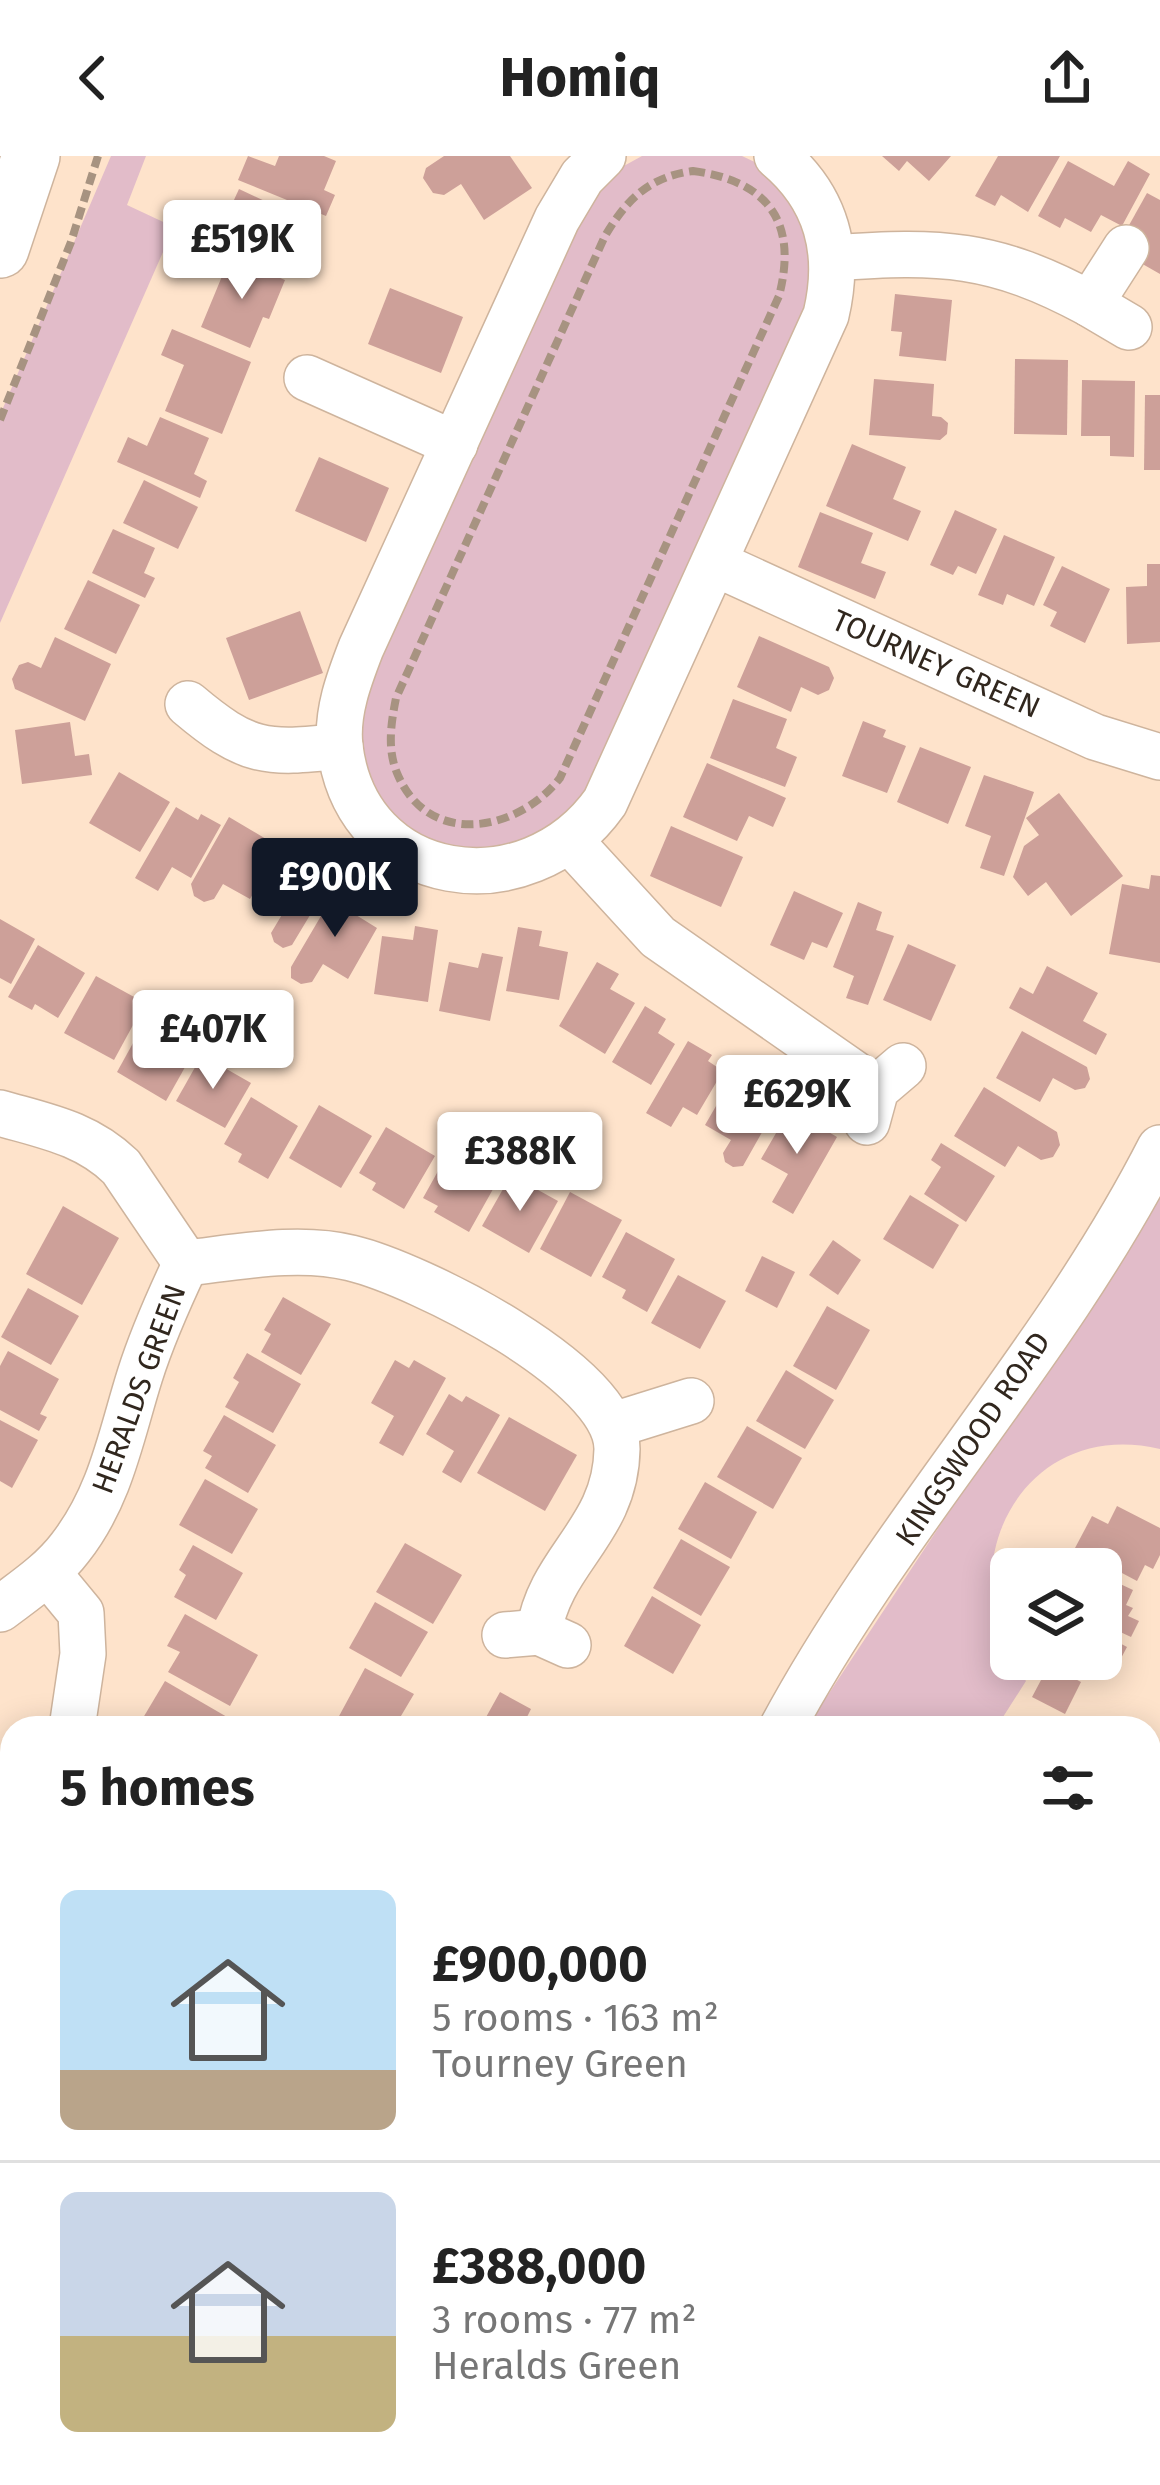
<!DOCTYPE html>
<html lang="en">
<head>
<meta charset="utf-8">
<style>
  body { margin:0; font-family:"Fira Sans",sans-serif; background:#f2f2f2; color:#222; height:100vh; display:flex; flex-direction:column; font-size:45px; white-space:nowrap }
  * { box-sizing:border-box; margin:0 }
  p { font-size:39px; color:#767676 }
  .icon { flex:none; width:66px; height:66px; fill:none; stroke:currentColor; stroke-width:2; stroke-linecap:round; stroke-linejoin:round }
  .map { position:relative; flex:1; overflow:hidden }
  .details { position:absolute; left:0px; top:1560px; width:1161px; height:771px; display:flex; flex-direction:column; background:#fff; border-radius:36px 36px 0 0; box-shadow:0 6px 30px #0003 }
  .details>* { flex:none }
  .fabs { position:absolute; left:990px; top:1392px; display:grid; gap:24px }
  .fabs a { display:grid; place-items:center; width:132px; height:132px; border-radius:18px; background:#fff; box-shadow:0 6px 30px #0003; font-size:60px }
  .price { position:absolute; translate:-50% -102px; padding:0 27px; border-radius:12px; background:#fff; color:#222; font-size:39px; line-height:78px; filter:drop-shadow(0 3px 6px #0008) }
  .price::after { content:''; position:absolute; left:50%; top:72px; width:36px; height:27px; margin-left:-18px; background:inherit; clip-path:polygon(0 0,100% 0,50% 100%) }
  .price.selected { background:#111827; color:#fff }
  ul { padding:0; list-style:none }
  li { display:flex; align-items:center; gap:36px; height:300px; padding:0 60px }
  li+li { border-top:3px solid #e0e0e0 }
  li span { display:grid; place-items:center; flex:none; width:336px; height:240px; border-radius:18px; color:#555 }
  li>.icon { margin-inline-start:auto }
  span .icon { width:144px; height:144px; fill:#fffc; stroke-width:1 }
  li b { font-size:51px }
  h2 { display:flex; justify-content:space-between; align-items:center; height:144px; padding:0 60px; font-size:51px }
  header { display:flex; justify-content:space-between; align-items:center; height:156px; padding:0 60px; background:#fff; font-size:54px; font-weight:700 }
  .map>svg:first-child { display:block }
  .green { fill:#e2bcc9 }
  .building { fill:#cda099 }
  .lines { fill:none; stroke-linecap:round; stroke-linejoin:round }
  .minor-casing { stroke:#ceb49d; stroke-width:48 }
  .major-casing { stroke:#ceb49d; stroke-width:60 }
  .path { stroke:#a79381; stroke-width:8; stroke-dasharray:12 6; stroke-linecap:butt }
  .minor { stroke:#fff; stroke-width:45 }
  .major { stroke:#fff; stroke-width:57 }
  .labels { text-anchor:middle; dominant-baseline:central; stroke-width:10; stroke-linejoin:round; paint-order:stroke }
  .street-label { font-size:30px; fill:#31271e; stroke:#fff }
</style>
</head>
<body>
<header><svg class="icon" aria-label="back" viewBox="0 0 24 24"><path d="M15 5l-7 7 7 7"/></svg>Homiq<svg class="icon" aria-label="share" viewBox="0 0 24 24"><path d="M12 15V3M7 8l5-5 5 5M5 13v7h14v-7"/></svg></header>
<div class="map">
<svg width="1160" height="2329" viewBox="0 0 1160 2329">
  <rect width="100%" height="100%" fill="#fee3cb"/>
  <!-- green -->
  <g class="green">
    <path d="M111 0H146L127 49 174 71 0 467V259Z"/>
    <path d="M642 0H742L761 9 806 63 816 129 601 621 543 684 452 697 388 659 363 612 359 549 578 56 611 17Z"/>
    <path d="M1160 1037V1293C1021 1260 942 1415 1026 1525L996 1572H806Z"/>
  </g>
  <!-- building -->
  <g class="building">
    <path d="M248 0 275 10 279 0H324L336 5 324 34 335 39 326 60 238 24Z"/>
    <path d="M444 0H510L532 32 484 64 461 28 444 39 433 37 423 22 426 12Z"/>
    <path d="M882 0H951L929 25 907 5 899 15Z"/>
    <path d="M998 0H1060L1028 56 1001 39 995 50 975 40Z"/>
    <path d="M1068 5 1114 30 1128 5 1150 18 1122 70 1101 59 1091 76 1065 62 1060 72 1038 60Z"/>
    <path d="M239 33 301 62 279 110 217 81Z"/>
    <path d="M1147 37 1160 44V118L1139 106 1123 80Z"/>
    <path d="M230 101 285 124 269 163 263 161 250 192 201 171Z"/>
    <path d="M390 132 463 161 441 217 368 188Z"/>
    <path d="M895 138 952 144 946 205 899 200 902 176 891 175Z"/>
    <path d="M172 173 251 206 222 278 165 255 184 209 161 199Z"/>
    <path d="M1015 203 1068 204 1067 279 1014 278Z"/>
    <path d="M874 223 934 228 932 260 941 261 948 267 947 278 940 284 869 279Z"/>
    <path d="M1082 224 1135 225 1134 301 1110 300V280H1081Z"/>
    <path d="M1145 239H1160V314H1144Z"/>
    <path d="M160 261 209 282 194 318 207 325 200 342 117 306 128 281 147 290Z"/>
    <path d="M852 288 906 311 893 343 921 355 908 385 826 350Z"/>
    <path d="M319 301 389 332 366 386 295 355Z"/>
    <path d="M144 324 198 351 178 393 123 367Z"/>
    <path d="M955 354 997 373 976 418 958 410 953 419 930 409Z"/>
    <path d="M820 356 873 377 861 407 886 416 875 443 798 411Z"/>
    <path d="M113 373 155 392 144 417 155 422 145 442 92 417Z"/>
    <path d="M1004 379 1055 401 1034 450 1007 438 1003 449 978 439Z"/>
    <path d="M1147 408H1160V486L1127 488 1126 431 1147 430Z"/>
    <path d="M1062 410 1110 433 1085 487 1050 470 1057 456 1043 449Z"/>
    <path d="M88 424 140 449 116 498 64 473Z"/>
    <path d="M300 455 323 517 249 544 226 482Z"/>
    <path d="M759 480 829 511 834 522 829 534 818 539 801 531 791 556 737 531Z"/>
    <path d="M55 481 111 508 85 565 15 533 12 523 19 509 28 506 41 512Z"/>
    <path d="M733 543 787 563 776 592 797 601 785 631 710 602Z"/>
    <path d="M863 565 886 574 883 581 906 590 887 637 842 620Z"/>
    <path d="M70 566 75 600 89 598 92 619 22 628 15 574Z"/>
    <path d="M920 591 971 611 948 668 897 646Z"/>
    <path d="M707 607 786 642 773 671 749 660 737 685 683 661Z"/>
    <path d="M119 616 170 646 140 696 89 667Z"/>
    <path d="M984 619 1034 636 1004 720 980 712 991 680 965 670Z"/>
    <path d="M1059 637 1123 720 1071 760 1046 726 1028 740 1013 721 1024 690 1039 679 1026 662Z"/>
    <path d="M176 651 198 664 201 658 221 669 191 722 172 711 158 735 135 722Z"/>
    <path d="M229 661 266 683 261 691 275 699 250 743 223 728 214 743 204 746 194 740 191 728Z"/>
    <path d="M671 670 743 701 721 751 650 720Z"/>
    <path d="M282 700 309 716 316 703 336 716 292 789 283 792 274 786 271 777 283 757 257 742Z"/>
    <path d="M1151 719 1160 720V807L1109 798 1122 728 1149 733Z"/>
    <path d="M338 731 364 745 356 759 377 772 348 823 323 808 312 826 301 828 291 822V811Z"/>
    <path d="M794 735 843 757 827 792 812 786 804 804 770 789Z"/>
    <path d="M858 746 882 756 876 774 894 780 868 849 846 842 854 820 833 811Z"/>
    <path d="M0 763 35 783 11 828 0 822Z"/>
    <path d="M415 770 438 774 428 846 374 838 382 780 413 784Z"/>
    <path d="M518 771 542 775 539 790 568 796 559 844 506 835Z"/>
    <path d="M908 788 956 809 931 865 883 844Z"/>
    <path d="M38 789 85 817 58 862 35 848 32 854 8 841Z"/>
    <path d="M482 797 503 801 490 865 439 855 449 806 478 812Z"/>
    <path d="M597 806 619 818 610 833 635 847 605 898 559 870Z"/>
    <path d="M1047 810 1098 837 1083 865 1107 878 1096 899 1009 852 1020 831 1033 838Z"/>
    <path d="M96 820 145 847 114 904 64 877Z"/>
    <path d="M645 850 666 863 658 877 675 888 651 929 612 906Z"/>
    <path d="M148 860 198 888 166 945 117 916Z"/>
    <path d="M1022 875 1087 911 1090 923 1085 932 1075 934 1053 922 1040 946 996 922Z"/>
    <path d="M688 885 712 899 708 905 723 915 697 959 683 951 671 971 646 957Z"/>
    <path d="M202 899 251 927 225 972 176 945Z"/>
    <path d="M730 926 760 943 766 932 782 941 743 1010 733 1011 725 1006 723 997 731 984 705 969Z"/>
    <path d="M984 931 1057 976 1060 989 1053 1001 1041 1004 1018 990 1005 1011 954 980Z"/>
    <path d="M251 941 298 970 268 1023 238 1006 242 998 224 988Z"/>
    <path d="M319 949 372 980 341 1032 289 1002Z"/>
    <path d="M790 953 837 981 793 1058 772 1046 788 1018 761 1003Z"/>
    <path d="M386 971 435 1000 404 1053 372 1034 376 1027 359 1017Z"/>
    <path d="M941 987 995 1020 966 1066 924 1038 941 1011 931 1004Z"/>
    <path d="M447 999 497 1026 469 1076 434 1056 438 1050 423 1042Z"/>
    <path d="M511 1019 558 1045 529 1097 482 1070Z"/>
    <path d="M570 1036 622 1064 591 1121 540 1093Z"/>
    <path d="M910 1039 959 1069 933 1113 883 1083Z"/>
    <path d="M63 1050 119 1082 82 1149 26 1118Z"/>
    <path d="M626 1076 675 1103 647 1156 622 1142 626 1134 602 1121Z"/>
    <path d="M833 1084 861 1104 838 1139 809 1119Z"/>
    <path d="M762 1100 795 1116 777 1152 745 1135Z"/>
    <path d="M678 1119 726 1145 700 1193 651 1167Z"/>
    <path d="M28 1132 79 1160 51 1209 1 1181Z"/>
    <path d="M283 1141 331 1168 301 1219 261 1196 271 1178 264 1174Z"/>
    <path d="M827 1150 870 1174 836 1234 793 1210Z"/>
    <path d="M8 1195 59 1223 40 1258 47 1261 39 1275 0 1254V1210Z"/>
    <path d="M247 1197 301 1228 273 1277 225 1251 239 1226 233 1222Z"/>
    <path d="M395 1204 409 1212 414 1204 446 1222 403 1300 379 1287 394 1260 371 1247Z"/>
    <path d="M786 1214 834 1244 805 1293 756 1265Z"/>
    <path d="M449 1238 462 1246 466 1240 500 1259 461 1327 442 1316 454 1295 426 1278Z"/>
    <path d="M224 1259 276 1289 248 1337 205 1312 212 1300 203 1295Z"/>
    <path d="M509 1261 577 1299 545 1355 477 1317Z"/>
    <path d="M0 1264 38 1284 12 1332 0 1325Z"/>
    <path d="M747 1270 802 1302 773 1353 717 1321Z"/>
    <path d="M205 1323 258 1353 232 1398 179 1369Z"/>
    <path d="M705 1326 757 1356 731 1403 678 1373Z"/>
    <path d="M1117 1350 1160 1372V1399L1153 1413 1145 1409 1137 1425 1075 1392 1092 1360 1108 1368Z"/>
    <path d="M681 1383 730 1411 701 1460 653 1432Z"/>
    <path d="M405 1387 462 1419 433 1468 376 1436Z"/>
    <path d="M193 1389 243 1417 216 1464 174 1441 186 1419 179 1414Z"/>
    <path d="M1101 1419 1133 1434 1126 1449 1133 1452 1128 1460 1139 1465 1131 1481 1101 1467Z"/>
    <path d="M652 1440 701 1469 673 1518 624 1490Z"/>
    <path d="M375 1446 428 1476 401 1521 349 1492Z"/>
    <path d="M185 1458 258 1499 230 1550 168 1516 180 1496 167 1490Z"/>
    <path d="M1101 1477 1127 1491 1119 1506 1109 1501 1105 1509 1098 1507 1091 1521 1056 1503H1101Z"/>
    <path d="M1049 1509 1081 1526 1065 1558 1032 1541Z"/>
    <path d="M365 1512 414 1538 398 1565 410 1572H358L338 1562Z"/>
    <path d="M165 1525 246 1572H137Z"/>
    <path d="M500 1536 531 1553 527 1561 547 1572H480Z"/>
    <path d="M1160 1705V1787L1149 1788V1706Z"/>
    <rect x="1149" y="1797" width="11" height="57"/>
    <path d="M1149 1922 1160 1923V2007L1149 2006Z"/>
    <rect x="1149" y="2107" width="11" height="79"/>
    <path d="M0 2298 12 2305V2319H37L46 2324 44 2329H0Z"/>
    <path d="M280 2319H337L331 2329H274Z"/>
    <path d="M546 2319H573L575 2329H508Z"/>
    <path d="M725 2319H776L773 2329H722Z"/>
    <path d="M1087 2321 1146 2322 1145 2329H1087Z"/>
  </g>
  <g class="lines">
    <defs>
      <g id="minor">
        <path d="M603 0 582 21 557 63 361 492C349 523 336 557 340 591 357 731 527 756 605 646L826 159C841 96 827 42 777 0"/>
        <path d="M1126 92 1090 148 1129 171"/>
        <path d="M833 102C940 94 994 96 1090 148"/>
        <path d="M307 222 455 288"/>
        <path d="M714 407 1095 581 1160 601"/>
        <path d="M188 548C246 597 265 599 340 590"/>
        <path d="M570 685 658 781 876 933"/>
        <path d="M0 957C45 970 86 977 121 1011L186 1107"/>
        <path d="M867 966 876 933 903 910"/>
        <path d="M186 1107C239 1101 299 1089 351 1102 418 1118 617 1217 617 1293 616 1375 550 1403 539 1476"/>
        <path d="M614 1269 691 1245"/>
        <path d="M48 1417 81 1457 83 1498 72 1572"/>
        <path d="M0 1453C25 1434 51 1417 70 1392 111 1340 121 1279 140 1219 152 1181 169 1143 186 1107"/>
        <path d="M505 1479 539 1476 568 1489"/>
        <path d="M782 1572C891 1369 1055 1198 1160 992"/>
        <path d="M0 1748 12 1769"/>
        <path d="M0 2031 12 2013"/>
        <path d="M0 2213 12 2217"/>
        <path d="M666 2329V2319"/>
      </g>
      <path id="major" d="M0 93 31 0"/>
    </defs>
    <!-- minor casing -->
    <use href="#minor" class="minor-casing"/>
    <!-- major casing -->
    <use href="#major" class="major-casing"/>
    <!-- path -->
    <g class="path">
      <path d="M693 15C769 25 798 67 779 140L560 622C518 676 428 693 397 617 387 593 391 567 396 542L605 80C627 43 649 21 693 15Z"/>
      <path d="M0 264 71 86 98 0"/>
    </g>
    <!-- minor -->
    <use href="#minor" class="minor"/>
    <!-- major -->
    <use href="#major" class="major"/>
  </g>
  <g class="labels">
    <!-- street labels -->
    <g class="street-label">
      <text transform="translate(936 508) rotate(24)">TOURNEY GREEN</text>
      <text transform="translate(139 1233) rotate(-70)">HERALDS GREEN</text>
      <text transform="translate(973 1283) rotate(-56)">KINGSWOOD ROAD</text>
    </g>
  </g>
</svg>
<div class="fabs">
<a><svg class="icon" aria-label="layers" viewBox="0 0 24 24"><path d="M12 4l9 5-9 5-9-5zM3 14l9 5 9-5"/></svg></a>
</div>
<b class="price" style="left:242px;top:146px">£519K</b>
<b class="price selected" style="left:335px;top:784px">£900K</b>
<b class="price" style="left:213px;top:936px">£407K</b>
<b class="price" style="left:797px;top:1001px">£629K</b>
<b class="price" style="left:520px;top:1058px">£388K</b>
<section class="details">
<h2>5 homes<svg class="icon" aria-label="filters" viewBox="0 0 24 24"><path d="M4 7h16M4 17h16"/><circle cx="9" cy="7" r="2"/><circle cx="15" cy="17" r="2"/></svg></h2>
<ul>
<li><span style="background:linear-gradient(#bfe0f5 75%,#b9a48a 0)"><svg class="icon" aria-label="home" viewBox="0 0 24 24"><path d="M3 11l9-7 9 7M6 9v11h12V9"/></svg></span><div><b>£900,000</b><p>5 rooms · 163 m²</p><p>Tourney Green</p></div></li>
<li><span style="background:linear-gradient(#c9d6e8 60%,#c2b280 0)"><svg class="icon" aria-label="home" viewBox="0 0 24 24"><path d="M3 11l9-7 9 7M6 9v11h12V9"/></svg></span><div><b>£388,000</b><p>3 rooms · 77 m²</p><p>Heralds Green</p></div></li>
</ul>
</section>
</div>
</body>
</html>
